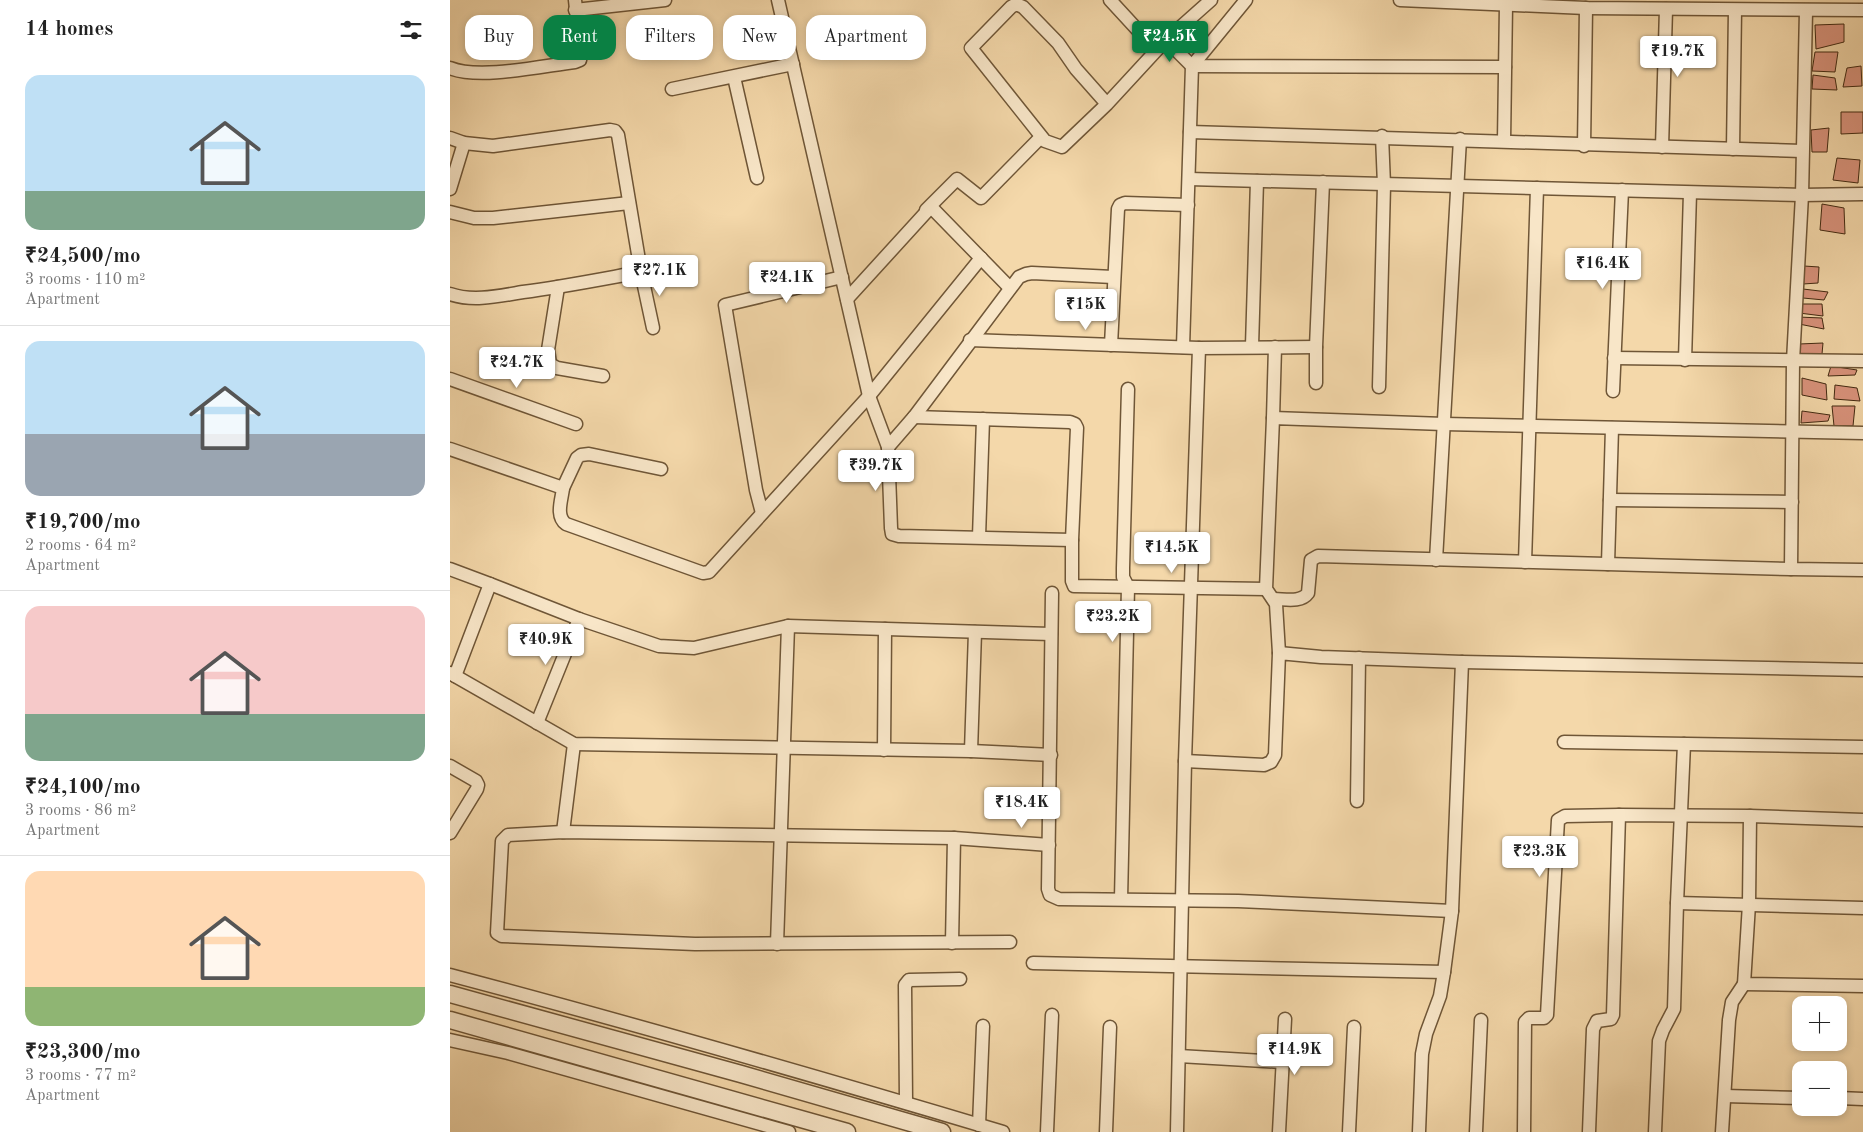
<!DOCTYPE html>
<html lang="en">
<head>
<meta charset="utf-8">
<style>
  body { margin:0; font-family:"Old Standard TT",serif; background:#f6f6f6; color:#222; height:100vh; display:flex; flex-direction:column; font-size:19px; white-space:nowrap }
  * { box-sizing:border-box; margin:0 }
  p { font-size:16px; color:#767676 }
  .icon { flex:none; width:28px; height:28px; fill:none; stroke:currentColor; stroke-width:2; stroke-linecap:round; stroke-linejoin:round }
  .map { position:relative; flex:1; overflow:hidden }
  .sheet { display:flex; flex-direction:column; background:#fff; width:450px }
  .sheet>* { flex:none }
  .hud { position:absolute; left:15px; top:15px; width:475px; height:45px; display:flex; gap:10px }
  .tools { position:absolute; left:1342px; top:996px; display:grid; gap:10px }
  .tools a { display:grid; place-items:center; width:55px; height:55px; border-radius:10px; background:#fff; box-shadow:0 2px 8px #0003; font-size:25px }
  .price { position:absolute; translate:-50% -42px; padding:0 11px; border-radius:5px; background:#fff; color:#222; font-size:16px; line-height:32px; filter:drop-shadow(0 1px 2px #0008) }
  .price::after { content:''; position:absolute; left:50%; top:30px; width:15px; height:11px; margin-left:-8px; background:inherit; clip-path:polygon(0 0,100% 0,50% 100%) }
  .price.active { background:#0b8043; color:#fff }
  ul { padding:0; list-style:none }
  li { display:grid; align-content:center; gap:10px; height:265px; padding:0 25px }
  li+li { border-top:1px solid #e0e0e0 }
  li span { display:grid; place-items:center; height:155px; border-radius:15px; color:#555 }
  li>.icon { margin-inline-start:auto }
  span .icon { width:90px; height:90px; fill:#fffc; stroke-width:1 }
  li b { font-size:21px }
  h2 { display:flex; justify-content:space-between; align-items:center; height:60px; padding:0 25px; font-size:21px }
  .pill { padding:0 18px; border-radius:15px; background:#fff; box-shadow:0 2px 8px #0003; font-size:18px; line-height:45px }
  .pill.active { background:#0b8043; color:#fff }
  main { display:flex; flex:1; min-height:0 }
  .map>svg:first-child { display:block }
  .building { fill:#d9937c; stroke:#432a11 }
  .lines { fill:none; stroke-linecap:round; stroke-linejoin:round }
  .minor-casing { stroke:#6f5637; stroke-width:15 }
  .tertiary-casing { stroke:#6f5637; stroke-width:19 }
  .minor { stroke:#f8e6c8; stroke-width:12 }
  .tertiary { stroke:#f8e6c8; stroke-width:16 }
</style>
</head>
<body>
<main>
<section class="sheet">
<h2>14 homes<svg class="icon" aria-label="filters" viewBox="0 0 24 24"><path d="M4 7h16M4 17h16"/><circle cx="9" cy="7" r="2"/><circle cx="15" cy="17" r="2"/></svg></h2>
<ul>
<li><span style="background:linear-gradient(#bfe0f5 75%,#7fa58c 0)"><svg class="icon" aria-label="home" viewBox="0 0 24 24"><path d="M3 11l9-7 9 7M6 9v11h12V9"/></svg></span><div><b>₹24,500/mo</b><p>3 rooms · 110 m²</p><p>Apartment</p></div></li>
<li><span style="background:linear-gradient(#bfe0f5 60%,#9aa5b1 0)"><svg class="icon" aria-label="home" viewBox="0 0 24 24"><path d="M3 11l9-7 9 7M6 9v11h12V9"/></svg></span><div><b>₹19,700/mo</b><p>2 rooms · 64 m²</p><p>Apartment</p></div></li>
<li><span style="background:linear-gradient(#f6c9c9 70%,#7fa58c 0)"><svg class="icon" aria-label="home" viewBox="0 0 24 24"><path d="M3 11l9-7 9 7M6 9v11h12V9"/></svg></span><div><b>₹24,100/mo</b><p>3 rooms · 86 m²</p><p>Apartment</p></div></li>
<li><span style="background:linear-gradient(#ffd9b3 75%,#8fb573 0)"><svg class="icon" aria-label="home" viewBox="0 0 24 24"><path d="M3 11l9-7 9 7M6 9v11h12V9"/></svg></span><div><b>₹23,300/mo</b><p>3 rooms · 77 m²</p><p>Apartment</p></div></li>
</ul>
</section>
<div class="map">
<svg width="1413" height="1132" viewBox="0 0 1413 1132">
  <rect width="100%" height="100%" fill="#f4d8aa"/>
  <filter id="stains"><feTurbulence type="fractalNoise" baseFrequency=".004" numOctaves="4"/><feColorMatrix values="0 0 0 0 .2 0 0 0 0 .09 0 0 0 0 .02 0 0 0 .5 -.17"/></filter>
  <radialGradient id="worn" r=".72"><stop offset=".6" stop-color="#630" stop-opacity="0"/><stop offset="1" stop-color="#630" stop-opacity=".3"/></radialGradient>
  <!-- building -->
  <g class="building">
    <path d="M1394 24V42L1366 49 1365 25Z"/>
    <path d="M1365 52H1388L1385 72 1362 71Z"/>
    <path d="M1411 66 1412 86 1393 87 1397 68Z"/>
    <path d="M1363 75 1385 78 1387 90 1362 89Z"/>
    <path d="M1391 112H1413V133L1391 134Z"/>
    <path d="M1379 128 1377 152H1362L1361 130Z"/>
    <path d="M1387 158 1410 160 1408 183 1383 180Z"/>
    <path d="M1372 204 1394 208 1395 234 1370 230Z"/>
    <path d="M1354 266 1369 267 1368 283 1353 284Z"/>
    <path d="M1353 289 1378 292 1374 300 1353 298Z"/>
    <path d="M1348 304H1372L1373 316 1349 313Z"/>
    <path d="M1348 317 1372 318 1374 329 1349 324Z"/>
    <path d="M1373 343 1372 354 1349 356V344Z"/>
    <path d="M1381 366 1407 370 1405 375 1378 376Z"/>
    <path d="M1352 378 1376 384 1377 400 1352 395Z"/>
    <path d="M1385 385 1407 388 1410 401 1384 399Z"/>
    <path d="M1382 406H1405L1403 426H1384Z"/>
    <path d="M1352 411 1380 415 1378 421 1351 423Z"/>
  </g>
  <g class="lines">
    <defs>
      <g id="minor">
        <path d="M328 0 419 396 438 447 464 417 569 277 576 274 582 273 663 277"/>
        <path d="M660 0 706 50"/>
        <path d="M950 0 1136 8 1413 10"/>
        <path d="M125 10 215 0"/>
        <path d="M1356 11 1352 195 1343 361 1341 569 1413 570"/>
        <path d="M716 40 742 66 1055 67"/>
        <path d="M0 68C29 80 92 66 125 62L130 60 131 54 125 0"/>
        <path d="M284 77 307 178"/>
        <path d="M222 89 343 64"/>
        <path d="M657 104 626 69 608 43 573 7 566 4 561 7 521 48 595 141 612 147 657 104 716 40 761 0"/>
        <path d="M740 132C944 137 1148 146 1352 151"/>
        <path d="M0 138 14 143 43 146 160 130 165 131 168 135 191 272C152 279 112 287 73 292 49 296 23 302 0 294"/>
        <path d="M1054 141 1056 5"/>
        <path d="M1134 146 1136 8"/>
        <path d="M1212 147 1216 9"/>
        <path d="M1283 149 1285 10"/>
        <path d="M739 179 1352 195 1413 194"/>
        <path d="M0 189 14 143"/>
        <path d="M476 210 507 179 531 198 591 137"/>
        <path d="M0 212 24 218H43L179 203"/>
        <path d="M191 272 203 328"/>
        <path d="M108 287 98 350 100 364 107 368 153 376"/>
        <path d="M397 299 479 209 484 210 560 288"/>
        <path d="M520 340 749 348 866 347"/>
        <path d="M661 345 668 209 670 205 675 203 738 205"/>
        <path d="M802 346 807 181"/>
        <path d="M733 347 742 66 796 0"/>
        <path d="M1164 358 1413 361"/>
        <path d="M1235 360 1240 193"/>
        <path d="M0 379 126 424"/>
        <path d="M866 383V347L873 182"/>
        <path d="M929 387 934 185 932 136"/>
        <path d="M1163 391 1172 190"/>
        <path d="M464 417 620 422 625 424 627 428 622 540V581L624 586 816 589"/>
        <path d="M823 418 825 347"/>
        <path d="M438 447 441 528 442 534 449 536 622 540"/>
        <path d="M0 449 113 488C112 499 105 516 116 524L253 573 259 572 419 396 531 258"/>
        <path d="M113 488 127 458 131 455 139 454 211 469"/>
        <path d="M1160 500 1342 502"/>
        <path d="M312 513 306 490 275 305 392 277"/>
        <path d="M529 537 533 419"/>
        <path d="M986 560 1010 139"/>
        <path d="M1075 562 1087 188"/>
        <path d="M1158 564 1162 428"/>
        <path d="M0 569 40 584 129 619 209 646 244 648 338 626 601 634"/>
        <path d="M602 593 598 889 600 895 609 899 788 901 1002 911"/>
        <path d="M824 599C835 599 851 603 858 593L861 560 868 556 1341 569"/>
        <path d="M829 653 826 604 816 589 823 418 994 424 1413 433"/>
        <path d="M0 673 124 744 521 751 601 755"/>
        <path d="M5 676 40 584"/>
        <path d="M87 723 129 619"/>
        <path d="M1114 742 1413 747"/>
        <path d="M434 750 435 629"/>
        <path d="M521 751 525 632"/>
        <path d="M735 761 814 765 821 762 825 755 829 653 871 657 1012 662 1413 670"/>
        <path d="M0 766 26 781 28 785 27 789 0 833"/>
        <path d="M907 801 909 658"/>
        <path d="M1300 816 1299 904 1294 984 1413 986"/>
        <path d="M113 832 124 744"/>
        <path d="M671 899 678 587 673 577V568L678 389"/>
        <path d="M1227 903 1413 908"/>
        <path d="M560 942 245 944 52 936 47 933 52 841 58 835 113 832 504 838 599 845"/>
        <path d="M502 943 504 838"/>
        <path d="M327 944 338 626"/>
        <path d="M583 963 994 972 1002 911 1012 662"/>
        <path d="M0 975C185 1024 369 1077 553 1132"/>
        <path d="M0 1040 58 1053 339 1132"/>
        <path d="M729 1056 832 1062"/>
        <path d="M1275 1096 1351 1098"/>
        <path d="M1389 1098 1413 1099"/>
        <path d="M456 1102 455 985 459 980 510 979"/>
        <path d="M529 1125 533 1026"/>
        <path d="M597 1132 602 1015"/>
        <path d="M656 1132 660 1027"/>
        <path d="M727 1132 735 761 749 348"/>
        <path d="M829 1132 835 1019"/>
        <path d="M899 1132 904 1027"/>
        <path d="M969 1132 972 1054 976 1034 990 996 994 972"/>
        <path d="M1026 1132 1031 1020"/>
        <path d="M1074 1132 1075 1022 1079 1018H1094L1097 1015 1108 820 1115 816 1169 815"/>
        <path d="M1139 1132 1143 1029 1147 1021 1161 1019 1163 1015 1169 815 1300 816 1413 820"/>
        <path d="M1205 1132 1209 1041 1213 1030 1224 1009 1227 903 1234 744"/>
        <path d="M1272 1132 1279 1020 1282 1002 1294 984"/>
      </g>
      <g id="tertiary">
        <path d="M0 994 291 1074 492 1132"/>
        <path d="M0 1020 397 1132"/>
      </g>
    </defs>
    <!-- minor casing -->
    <use href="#minor" class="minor-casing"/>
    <!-- tertiary casing -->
    <use href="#tertiary" class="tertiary-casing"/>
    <!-- minor -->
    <use href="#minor" class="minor"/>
    <!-- tertiary -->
    <use href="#tertiary" class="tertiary"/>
  </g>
  <rect width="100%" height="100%" filter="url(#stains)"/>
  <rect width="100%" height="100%" fill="url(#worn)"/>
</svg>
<div class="tools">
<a>+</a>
<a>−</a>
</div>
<b class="price active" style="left:720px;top:63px">₹24.5K</b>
<b class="price" style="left:1228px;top:78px">₹19.7K</b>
<b class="price" style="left:1153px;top:290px">₹16.4K</b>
<b class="price" style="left:210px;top:297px">₹27.1K</b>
<b class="price" style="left:337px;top:304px">₹24.1K</b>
<b class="price" style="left:636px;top:331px">₹15K</b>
<b class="price" style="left:67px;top:389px">₹24.7K</b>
<b class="price" style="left:426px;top:492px">₹39.7K</b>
<b class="price" style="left:722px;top:574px">₹14.5K</b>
<b class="price" style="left:663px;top:643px">₹23.2K</b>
<b class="price" style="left:96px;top:666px">₹40.9K</b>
<b class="price" style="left:572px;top:829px">₹18.4K</b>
<b class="price" style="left:1090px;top:878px">₹23.3K</b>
<b class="price" style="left:845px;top:1076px">₹14.9K</b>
<div class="hud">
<a class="pill">Buy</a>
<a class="pill active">Rent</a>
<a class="pill">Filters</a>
<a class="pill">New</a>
<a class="pill">Apartment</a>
</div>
</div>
</main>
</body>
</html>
